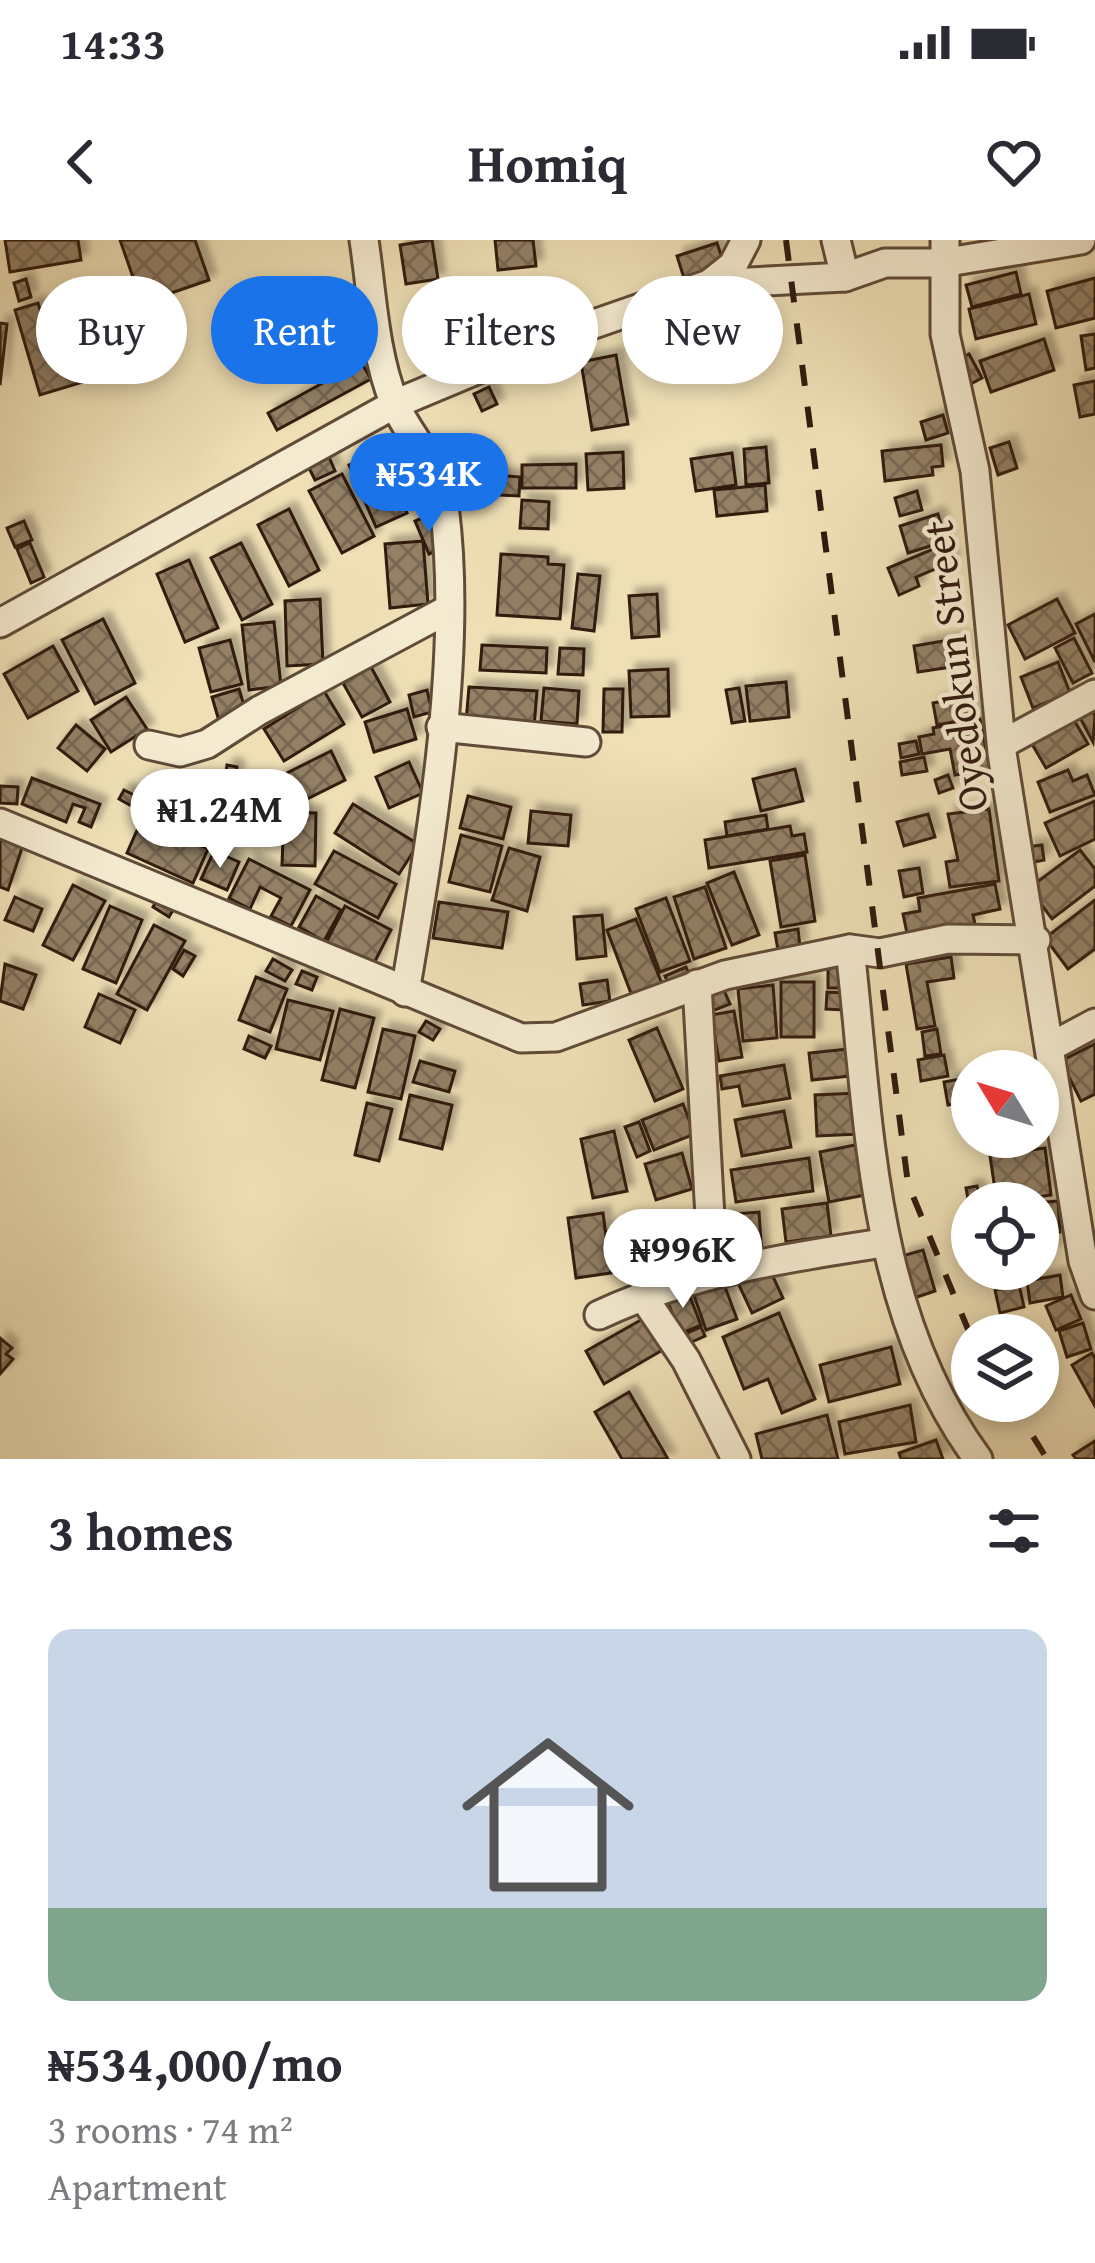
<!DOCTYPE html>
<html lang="en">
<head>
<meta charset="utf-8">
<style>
  body { margin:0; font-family:"Gentium Book Plus",serif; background:#f2f2f3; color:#2b2b33; height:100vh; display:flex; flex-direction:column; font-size:45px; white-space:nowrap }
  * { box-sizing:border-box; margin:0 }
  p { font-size:39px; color:#7c7c81 }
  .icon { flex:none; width:66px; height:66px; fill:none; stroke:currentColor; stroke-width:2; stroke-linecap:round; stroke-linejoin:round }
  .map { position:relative; height:1219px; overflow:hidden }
  .sheet { display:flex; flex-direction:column; background:#fff; flex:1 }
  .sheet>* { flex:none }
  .banner { position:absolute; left:36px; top:36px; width:1023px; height:108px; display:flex; gap:24px }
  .needle { width:78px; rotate:308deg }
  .tools { position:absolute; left:951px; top:810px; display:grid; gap:24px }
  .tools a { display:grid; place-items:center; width:108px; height:108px; border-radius:50%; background:#fff; box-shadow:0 6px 18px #0003; font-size:60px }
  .price { position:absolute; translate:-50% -102px; padding:0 27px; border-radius:42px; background:#fff; color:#222; font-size:39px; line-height:78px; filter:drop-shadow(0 3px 6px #0008) }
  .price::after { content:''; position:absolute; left:50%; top:72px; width:36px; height:27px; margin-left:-18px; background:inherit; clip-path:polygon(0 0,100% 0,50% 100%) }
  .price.current { background:#1a73e8; color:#fff }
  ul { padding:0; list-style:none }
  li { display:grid; align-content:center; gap:24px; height:636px; padding:0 48px }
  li+li { border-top:3px solid #e1e1e2 }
  li span { display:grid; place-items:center; height:372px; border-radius:24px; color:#555 }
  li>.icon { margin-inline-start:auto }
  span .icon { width:216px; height:216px; fill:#fffc; stroke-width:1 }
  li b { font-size:51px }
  h2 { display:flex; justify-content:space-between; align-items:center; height:144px; padding:0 48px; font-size:51px }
  .tag { padding:0 42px; border-radius:54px; background:#fff; box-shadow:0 6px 18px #0003; font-size:42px; line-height:108px }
  .tag.current { background:#1a73e8; color:#fff }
  .status { display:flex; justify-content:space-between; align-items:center; height:84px; padding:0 60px; background:#fff; direction:ltr }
  .status svg { height:33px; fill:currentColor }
  header { display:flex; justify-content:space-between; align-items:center; height:156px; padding:0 48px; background:#fff; font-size:54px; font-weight:600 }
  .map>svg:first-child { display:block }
  .building { fill:url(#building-cross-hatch); stroke:#301a0e; stroke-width:3; filter:url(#shadow) }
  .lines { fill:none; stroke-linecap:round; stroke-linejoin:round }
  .minor-casing { stroke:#604b38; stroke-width:33 }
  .minor { stroke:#f4eacf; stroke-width:27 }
  .rail { stroke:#301a0e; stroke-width:6; stroke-dasharray:21 21; stroke-linecap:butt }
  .labels { text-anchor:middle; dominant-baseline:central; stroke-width:9; stroke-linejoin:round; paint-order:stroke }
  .street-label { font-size:42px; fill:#301a0e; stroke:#f4eacf }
</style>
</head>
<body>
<div class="status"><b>14:33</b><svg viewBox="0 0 49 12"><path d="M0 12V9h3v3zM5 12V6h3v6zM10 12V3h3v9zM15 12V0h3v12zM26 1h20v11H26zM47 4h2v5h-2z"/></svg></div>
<header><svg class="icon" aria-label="back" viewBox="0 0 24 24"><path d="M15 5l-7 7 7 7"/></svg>Homiq<svg class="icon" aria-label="heart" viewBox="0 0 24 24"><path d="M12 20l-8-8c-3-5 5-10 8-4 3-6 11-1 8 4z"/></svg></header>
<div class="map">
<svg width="1095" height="1219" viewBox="0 0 1095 1219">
  <defs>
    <pattern id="building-cross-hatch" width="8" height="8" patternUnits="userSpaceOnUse" patternTransform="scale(3)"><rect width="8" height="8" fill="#938065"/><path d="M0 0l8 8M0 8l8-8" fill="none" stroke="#786852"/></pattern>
    <filter id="shadow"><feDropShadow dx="7" dy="-7" stdDeviation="3" flood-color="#0004"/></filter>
  </defs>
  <rect width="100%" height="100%" fill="#eedfb5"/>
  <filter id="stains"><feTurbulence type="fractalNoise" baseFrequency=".00167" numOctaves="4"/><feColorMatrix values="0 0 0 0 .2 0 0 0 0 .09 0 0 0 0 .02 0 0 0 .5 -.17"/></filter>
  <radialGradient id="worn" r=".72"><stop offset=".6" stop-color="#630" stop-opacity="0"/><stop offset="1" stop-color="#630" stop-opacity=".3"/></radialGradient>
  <!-- building -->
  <g class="building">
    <path d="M5 0H78L81 20 10 32Z"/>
    <path d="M120 0H195L209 40 142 63Z"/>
    <path d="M432 0 438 39 406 44 400 5Z"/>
    <path d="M495 0H533L536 26 498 30Z"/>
    <path d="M717 3 724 24 684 38 677 16Z"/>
    <path d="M1016 32 1021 54 972 67 966 45Z"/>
    <path d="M1095 38V78L1056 88 1047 51Z"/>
    <path d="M26 39 31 57 19 61 14 43Z"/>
    <path d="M536 54 540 81 508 86 503 59Z"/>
    <path d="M1029 54 1036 84 976 99 969 69Z"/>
    <path d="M38 63 46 90 129 65 142 110 132 113 136 126 40 155 15 70Z"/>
    <path d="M441 79 444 91 422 98 418 86Z"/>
    <path d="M482 81 488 102 449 113 443 93Z"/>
    <path d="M0 83 7 84 0 145Z"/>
    <path d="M1095 94V128L1086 130 1081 96Z"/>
    <path d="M1044 99 1054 130 991 152 980 121Z"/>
    <path d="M969 114 982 138 967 146 954 122Z"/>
    <path d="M616 115 628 184 592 190 581 122Z"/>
    <path d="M361 122 371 139 277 190 268 173Z"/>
    <path d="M1095 141V174L1080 177 1074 145Z"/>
    <path d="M489 147 497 164 482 171 474 154Z"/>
    <path d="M943 175 948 193 926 200 921 182Z"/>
    <path d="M1009 202 1017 228 998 235 990 208Z"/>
    <path d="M941 205 943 226 932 227 933 235 885 241 882 211Z"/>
    <path d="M766 207 769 243 746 245 744 209Z"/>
    <path d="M379 211 407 273 376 287 349 225Z"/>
    <path d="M623 212 624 248 588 250 586 214Z"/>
    <path d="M732 213 736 245 696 251 691 219Z"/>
    <path d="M329 217 335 231 315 240 308 226Z"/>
    <path d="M576 224V248H522V225Z"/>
    <path d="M342 234 374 296 342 313 309 251Z"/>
    <path d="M485 234 520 237 519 256 484 254Z"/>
    <path d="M478 239 479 255 457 256 456 240Z"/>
    <path d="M765 245 767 271 717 276 714 250Z"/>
    <path d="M917 251 922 270 900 276 895 258Z"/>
    <path d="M522 260 549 262 548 289 520 288Z"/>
    <path d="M289 269 319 330 289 346 258 285Z"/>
    <path d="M938 274 946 301 908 313 900 286Z"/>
    <path d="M429 275 443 308 429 314 415 281Z"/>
    <path d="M24 281 32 300 15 307 7 288Z"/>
    <path d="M423 301 428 364 390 368 385 304Z"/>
    <path d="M30 303 44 337 31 343 17 309Z"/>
    <path d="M241 303 272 364 242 380 211 318Z"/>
    <path d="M945 304 952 322 916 337 919 346 899 355 888 328Z"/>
    <path d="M501 314 548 317V324L564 325 560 379 497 375Z"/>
    <path d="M189 320 218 388 185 402 157 334Z"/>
    <path d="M578 334 600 336 594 391 572 388Z"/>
    <path d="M657 354 659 396 632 398 629 356Z"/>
    <path d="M320 359 323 424 287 426 285 361Z"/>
    <path d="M1057 359 1075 393 1025 419 1008 385Z"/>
    <path d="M1095 374V422L1076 384Z"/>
    <path d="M103 379 135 443 95 464 62 400Z"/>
    <path d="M274 382 281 446 249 450 242 385Z"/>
    <path d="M961 398 965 425 918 432 914 406Z"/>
    <path d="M1074 398 1092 433 1073 443 1055 408Z"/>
    <path d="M230 400 242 444 211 452 199 408Z"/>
    <path d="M482 405 547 408 546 433 480 430Z"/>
    <path d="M53 406 78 451 28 478 4 434Z"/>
    <path d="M560 408 584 409 583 435 558 434Z"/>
    <path d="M1058 422 1070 453 1033 468 1021 437Z"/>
    <path d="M371 427 390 462 362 477 343 443Z"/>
    <path d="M668 429 669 476 631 477 629 431Z"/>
    <path d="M786 442 789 477 750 481 746 446Z"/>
    <path d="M469 447 537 451 534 487 466 482Z"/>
    <path d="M544 448 579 451 577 484 541 481Z"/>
    <path d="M739 448 745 481 732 483 726 450Z"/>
    <path d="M239 449 246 472 219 481 212 457Z"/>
    <path d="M604 449H623L622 492H603Z"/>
    <path d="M427 450 432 472 414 477 409 455Z"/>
    <path d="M324 451 344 484 284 521 264 489Z"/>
    <path d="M970 456 974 478 937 485 933 463Z"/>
    <path d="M126 457 147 489 111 512 91 480Z"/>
    <path d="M1089 465 1095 476 1093 502 1077 472Z"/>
    <path d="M407 469 416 499 374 512 365 482Z"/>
    <path d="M1071 475 1088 504 1046 528 1029 499Z"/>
    <path d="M980 479 990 529 955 535 950 509 922 514 919 497 934 494 933 488Z"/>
    <path d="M76 485 105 509 87 531 58 508Z"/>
    <path d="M916 501 919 514 901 518 899 504Z"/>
    <path d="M331 511 345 540 293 566 279 537Z"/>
    <path d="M924 517 927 531 902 535 900 522Z"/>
    <path d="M409 522 423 553 389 568 376 537Z"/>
    <path d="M227 525 237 527 232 565 256 569 251 603 216 598Z"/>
    <path d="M795 529 803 561 761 571 753 539Z"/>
    <path d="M1068 530 1073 541 1087 535 1095 555 1050 572 1038 542Z"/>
    <path d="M948 535 953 548 939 553 935 540Z"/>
    <path d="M32 538 100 564 91 587 79 582 85 568 73 564 66 582 22 564Z"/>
    <path d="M0 546 18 547 17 564 0 563Z"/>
    <path d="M183 546 213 562 197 592 166 576Z"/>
    <path d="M124 550 140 558 135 568 119 559Z"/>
    <path d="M468 556 511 567 503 599 460 588Z"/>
    <path d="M1095 561V599L1060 616 1045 583Z"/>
    <path d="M353 564 418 604 399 634 335 593Z"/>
    <path d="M989 569 999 641 950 647 946 622 958 620 948 574Z"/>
    <path d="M531 571 571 575 568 606 528 603Z"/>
    <path d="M284 572 316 573 315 626 282 625Z"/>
    <path d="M928 574 935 597 904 606 897 582Z"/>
    <path d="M766 575 768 589 727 596 725 582Z"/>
    <path d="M142 579 208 609 193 643 127 613Z"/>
    <path d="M790 586 792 596 804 594 807 612 709 628 705 600Z"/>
    <path d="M461 595 502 606 490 652 449 642Z"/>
    <path d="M0 597 23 605 8 650 0 647Z"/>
    <path d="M1042 605 1044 620 1029 623 1027 607Z"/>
    <path d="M509 608 540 617 527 671 492 660Z"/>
    <path d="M1080 610 1095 629V646L1052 679 1029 648Z"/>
    <path d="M214 611 239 622 227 650 201 639Z"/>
    <path d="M334 611 396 644 378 678 315 644Z"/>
    <path d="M805 615 815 681 781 687 770 621Z"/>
    <path d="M249 619 310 650 291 686 271 676 281 658 260 647 250 669 229 658Z"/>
    <path d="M919 628 923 653 904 657 899 631Z"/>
    <path d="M734 632 759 695 732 705 707 643Z"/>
    <path d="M995 644 1000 669 973 675 975 684 908 698 903 674 920 671 918 658Z"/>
    <path d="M73 645 105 661 73 720 43 705Z"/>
    <path d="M705 647 726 708 694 719 674 657Z"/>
    <path d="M159 656 176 665 169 677 153 667Z"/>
    <path d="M316 656 341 670 324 701 299 687Z"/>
    <path d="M15 657 42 669 33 691 5 680Z"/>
    <path d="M666 658 690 721 660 732 636 669Z"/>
    <path d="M1095 660V709L1068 729 1045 698Z"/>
    <path d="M439 662 508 672 502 708 433 698Z"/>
    <path d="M110 666 142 680 116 743 83 729Z"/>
    <path d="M345 666 391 690 371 729 325 705Z"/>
    <path d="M602 675 606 716 577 719 574 677Z"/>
    <path d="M636 679 662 744 632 756 607 690Z"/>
    <path d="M154 685 185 701 147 770 117 754Z"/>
    <path d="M798 689 800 707 778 710 775 693Z"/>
    <path d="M184 710 195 716 183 736 173 729Z"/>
    <path d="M951 717 954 738 927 742 935 786 917 789 906 724Z"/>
    <path d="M273 719 292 730 285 741 266 731Z"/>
    <path d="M5 724 36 735 23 769 0 761Z"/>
    <rect x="828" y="725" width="17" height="23"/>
    <path d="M686 727 691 738 670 747 665 736Z"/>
    <path d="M302 731 317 737 312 750 296 744Z"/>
    <path d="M256 737 287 749 270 792 239 780Z"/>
    <path d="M607 740 610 761 583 765 580 744Z"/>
    <rect x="781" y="742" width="33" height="55"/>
    <path d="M773 745 777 798 743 801 738 749Z"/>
    <path d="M722 746 730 764 712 771 704 753Z"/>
    <path d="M827 752 845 753 844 770 826 769Z"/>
    <path d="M99 754 135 770 120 803 85 787Z"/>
    <path d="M288 760 333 771 320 820 276 809Z"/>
    <path d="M340 769 374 778 355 848 322 840Z"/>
    <path d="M734 771 742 817 719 821 711 775Z"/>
    <path d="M426 781 440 789 433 800 419 792Z"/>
    <path d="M657 788 683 849 655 861 629 800Z"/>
    <path d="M383 789 415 796 401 859 368 852Z"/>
    <path d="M937 789 941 814 925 816 922 792Z"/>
    <path d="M249 796 271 806 265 818 244 809Z"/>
    <path d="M1095 804V854L1081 861 1061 821Z"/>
    <path d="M849 809 851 836 812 840 809 813Z"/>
    <path d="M944 815 948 836 921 841 918 820Z"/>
    <path d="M420 821 455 831 449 852 413 842Z"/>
    <path d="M784 825 790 858 743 866 739 846 722 849 720 836Z"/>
    <path d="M961 839 965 862 948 865 944 842Z"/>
    <path d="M858 853 860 894 817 896 815 855Z"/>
    <path d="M410 855 452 865 442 909 400 899Z"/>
    <path d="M367 863 392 869 379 921 355 915Z"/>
    <path d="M683 864 695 894 654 910 642 880Z"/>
    <path d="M784 871 791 907 742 916 735 880Z"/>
    <path d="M639 882 650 911 637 917 625 887Z"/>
    <path d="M614 891 627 951 593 958 581 899Z"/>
    <path d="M1002 897H1013L1014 910H1004Z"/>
    <path d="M855 905 865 955 829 962 820 912Z"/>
    <path d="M1045 908 1051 955 997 963 990 916Z"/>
    <path d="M682 913 692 949 656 960 645 924Z"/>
    <path d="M809 918 813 951 736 962 731 930Z"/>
    <path d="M977 946 981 963H972L970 971 966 948Z"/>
    <path d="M1058 961 1060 992 1052 993 1054 1011 1038 1012V963H1032Z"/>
    <path d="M827 963 831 996 786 1002 782 969Z"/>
    <path d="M759 972 762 1015 725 1018 721 975Z"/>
    <path d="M603 973 611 1033 576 1038 568 978Z"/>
    <path d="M923 1010 935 1051 914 1058 902 1016Z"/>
    <path d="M768 1026 783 1058 752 1073 737 1041Z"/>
    <path d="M1009 1029H1033L1034 1036 1011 1040Z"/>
    <path d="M1060 1035 1063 1057 1030 1063 1027 1041Z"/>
    <path d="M721 1036 737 1079 706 1090 691 1047Z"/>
    <path d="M1019 1045 1024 1067 1000 1073 995 1050Z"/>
    <path d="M687 1049 701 1085 680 1094 666 1057Z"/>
    <path d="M1071 1055 1081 1079 1056 1090 1046 1066Z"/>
    <path d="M779 1073 815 1159 782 1173 768 1139 744 1149 723 1097Z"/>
    <path d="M648 1076 666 1108 604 1144 586 1111Z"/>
    <path d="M1083 1083 1091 1109 1067 1117 1059 1091Z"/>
    <path d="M701 1087 705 1096 685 1105 681 1096Z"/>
    <path d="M0 1098 12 1108 6 1114 13 1119 0 1134Z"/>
    <path d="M891 1107 900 1144 829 1162 820 1125Z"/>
    <path d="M1092 1113 1095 1118V1166L1072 1125Z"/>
    <path d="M629 1152 668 1219H622L595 1172Z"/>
    <path d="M910 1165 916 1202 845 1214 839 1182Z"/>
    <path d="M827 1175 838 1219H762L756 1194Z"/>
    <path d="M936 1200 943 1219H901L899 1213Z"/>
    <path d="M1095 1201V1219H1076L1073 1215Z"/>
  </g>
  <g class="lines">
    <defs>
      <g id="minor">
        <path d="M364 0C372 53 374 112 394 162 408 197 438 220 443 259 465 407 430 605 405 752"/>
        <path d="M836 0 845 37"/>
        <path d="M945 0V94L975 231 1002 513 1083 1021 1095 1055"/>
        <path d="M709 44 733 25 746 0"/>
        <path d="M0 383 395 164 548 100 709 44 845 37 885 23H942L1081 0"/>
        <path d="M441 487 586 502"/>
        <path d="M1004 503 1095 454"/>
        <path d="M149 505 180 512 207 504 260 470 447 370"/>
        <path d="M0 583 521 798 556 797 725 735 850 709 880 713 948 699 1036 700"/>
        <path d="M850 709C870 883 870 1072 978 1219"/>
        <path d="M697 744 713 1031"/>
        <path d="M1052 806 1095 783"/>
        <path d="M642 1055 686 1120 736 1219"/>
        <path d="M599 1075C691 1032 784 1018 883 1003"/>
      </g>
    </defs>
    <!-- minor casing -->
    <use href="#minor" class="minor-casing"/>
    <!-- minor -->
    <use href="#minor" class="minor"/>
    <!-- rail -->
    <g class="rail">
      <path d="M786 0 908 944 972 1099"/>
      <path d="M1011 1161 1047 1219"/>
    </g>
  </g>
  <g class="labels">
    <!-- street labels -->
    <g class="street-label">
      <text transform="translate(954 426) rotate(-97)">Oyedokun Street</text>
    </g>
  </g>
  <rect width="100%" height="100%" filter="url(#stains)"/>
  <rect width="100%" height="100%" fill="url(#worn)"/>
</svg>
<div class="tools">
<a><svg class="needle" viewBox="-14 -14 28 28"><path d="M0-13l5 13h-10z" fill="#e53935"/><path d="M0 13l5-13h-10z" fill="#7c7c81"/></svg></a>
<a><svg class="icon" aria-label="locate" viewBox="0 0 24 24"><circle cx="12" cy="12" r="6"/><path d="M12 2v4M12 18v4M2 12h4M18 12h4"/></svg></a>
<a><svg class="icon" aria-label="layers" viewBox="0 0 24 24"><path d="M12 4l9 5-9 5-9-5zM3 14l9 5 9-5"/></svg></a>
</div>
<b class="price current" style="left:429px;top:295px">₦534K</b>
<b class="price" style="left:220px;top:631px">₦1.24M</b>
<b class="price" style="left:683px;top:1071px">₦996K</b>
<div class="banner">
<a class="tag">Buy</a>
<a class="tag current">Rent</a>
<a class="tag">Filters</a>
<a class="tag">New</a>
</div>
</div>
<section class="sheet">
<h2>3 homes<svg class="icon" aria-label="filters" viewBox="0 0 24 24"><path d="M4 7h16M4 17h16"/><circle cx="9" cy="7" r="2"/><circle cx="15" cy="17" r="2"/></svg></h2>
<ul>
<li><span style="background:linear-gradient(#c9d6e8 75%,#7fa58c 0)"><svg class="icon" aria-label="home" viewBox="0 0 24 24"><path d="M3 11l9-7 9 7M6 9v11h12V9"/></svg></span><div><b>₦534,000/mo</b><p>3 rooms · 74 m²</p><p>Apartment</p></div></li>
</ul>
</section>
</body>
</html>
